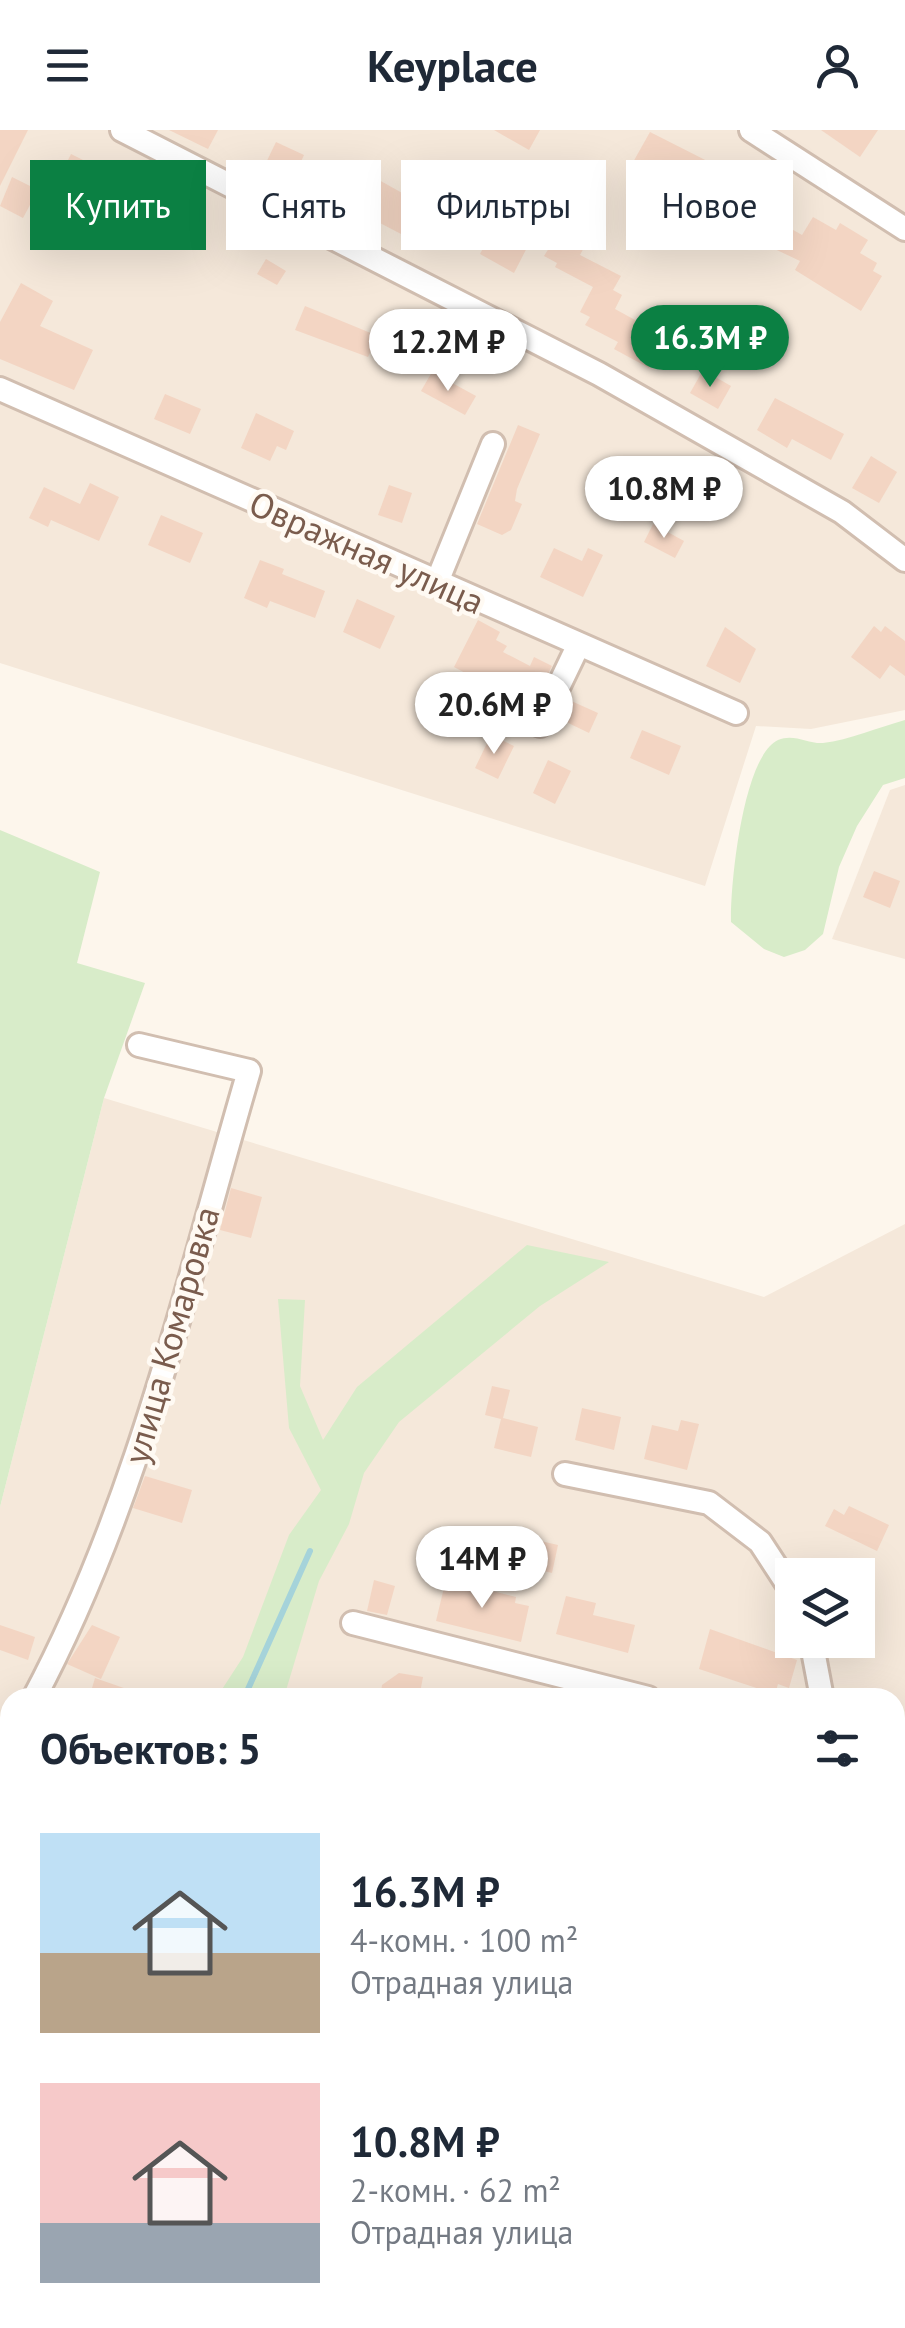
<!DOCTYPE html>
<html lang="ru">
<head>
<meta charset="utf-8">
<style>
  body { margin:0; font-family:"PT Sans",sans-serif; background:#f6f6f7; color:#1f2937; height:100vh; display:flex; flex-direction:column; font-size:38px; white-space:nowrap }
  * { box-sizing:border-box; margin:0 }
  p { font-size:32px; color:#747a83 }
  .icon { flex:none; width:55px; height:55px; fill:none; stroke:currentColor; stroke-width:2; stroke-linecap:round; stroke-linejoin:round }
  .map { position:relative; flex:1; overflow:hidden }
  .drawer { position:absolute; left:0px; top:1558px; width:905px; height:642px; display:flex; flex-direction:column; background:#fff; border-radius:30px 30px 0 0; box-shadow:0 10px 40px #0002 }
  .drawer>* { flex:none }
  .hud { position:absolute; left:30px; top:30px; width:845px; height:90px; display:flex; gap:20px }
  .tools { position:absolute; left:775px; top:1428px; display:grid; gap:20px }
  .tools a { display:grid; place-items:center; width:100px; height:100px; border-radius:0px; background:#fff; box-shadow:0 10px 40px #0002; font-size:50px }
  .price { position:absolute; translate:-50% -85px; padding:0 22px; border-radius:35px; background:#fff; color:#222; font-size:32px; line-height:65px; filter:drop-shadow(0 2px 5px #0008) }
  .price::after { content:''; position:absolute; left:50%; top:60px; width:30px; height:22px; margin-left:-15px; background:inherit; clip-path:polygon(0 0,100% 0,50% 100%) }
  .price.selected { background:#0b8043; color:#fff }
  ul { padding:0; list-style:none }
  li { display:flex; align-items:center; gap:30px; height:250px; padding:0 40px }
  li span { display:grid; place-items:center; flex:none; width:280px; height:200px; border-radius:0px; color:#555 }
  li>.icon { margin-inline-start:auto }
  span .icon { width:120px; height:120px; fill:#fffc; stroke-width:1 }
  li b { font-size:42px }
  h2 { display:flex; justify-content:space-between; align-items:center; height:120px; padding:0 40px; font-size:42px }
  .chip { padding:0 35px; border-radius:0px; background:#fff; box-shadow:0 10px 40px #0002; font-size:35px; line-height:90px }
  .chip.selected { background:#0b8043; color:#fff }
  header { display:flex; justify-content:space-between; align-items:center; height:130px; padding:0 40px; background:#fff; font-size:45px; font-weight:700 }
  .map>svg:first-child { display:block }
  .residential { fill:#f5e8da; fill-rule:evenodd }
  .green { fill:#d8ecc9 }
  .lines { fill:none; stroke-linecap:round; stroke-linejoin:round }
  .stream { stroke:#a5d3da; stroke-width:6 }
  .building { fill:#f3d5c3 }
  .minor-casing { stroke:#d1beb0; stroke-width:28 }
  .minor { stroke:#fff; stroke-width:22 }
  .labels { text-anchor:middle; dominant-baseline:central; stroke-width:9; stroke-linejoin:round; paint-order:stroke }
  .street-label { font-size:35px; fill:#7a5c4d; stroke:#fffaf3 }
</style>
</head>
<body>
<header><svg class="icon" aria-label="menu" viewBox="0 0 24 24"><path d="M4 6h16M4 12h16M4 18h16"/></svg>Keyplace<svg class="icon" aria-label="person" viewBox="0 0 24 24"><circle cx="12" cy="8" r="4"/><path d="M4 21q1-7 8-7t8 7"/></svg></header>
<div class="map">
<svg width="905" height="2198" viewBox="0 0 905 2198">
  <rect width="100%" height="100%" fill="#fdf6ec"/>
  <!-- residential -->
  <g class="residential">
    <path d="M0 0H905V580L811 599 756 596 705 756 0 533Z"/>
    <path d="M905 655V829L832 809 890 660Z"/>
    <path d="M104 968 764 1167 905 1094V2198H0V1377ZM792 1445H858V1510H792ZM10 1568H895V2190H10Z"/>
  </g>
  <!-- green -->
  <g class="green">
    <path d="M905 590V648L883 655 857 696 839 737 823 804 805 820 784 827 764 819 731 792C730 755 743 626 778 610 794 603 808 614 823 613 849 610 879 597 905 590Z"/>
    <path d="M0 700 100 742 77 833 145 853 104 968 0 1377Z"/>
    <path d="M527 1115 609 1132 540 1176 399 1292 364 1343 349 1394 319 1451 284 1567H217L243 1527 289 1405 321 1360 289 1298 278 1169 305 1170 300 1256 323 1310 357 1257Z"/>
  </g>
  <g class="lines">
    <!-- stream -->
    <g class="stream">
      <path d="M244 1568 310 1421"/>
      <path d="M239 2190V2198"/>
    </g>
  </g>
  <!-- building -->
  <g class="building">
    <path d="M0 0H28L0 56Z"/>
    <path d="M169 0H218L208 19Z"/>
    <path d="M494 0H540L529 20Z"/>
    <path d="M821 0H878L860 27Z"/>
    <path d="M650 2 723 39 728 30 742 39 736 49 744 57 773 74 767 85 802 105 813 87 836 100 840 93 868 110 860 123 877 133 873 141 882 146 861 181 795 140 800 131 737 101 743 91 632 34Z"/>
    <path d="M276 12 304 25 291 54 262 41Z"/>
    <path d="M71 24 91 34 75 68 54 58Z"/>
    <path d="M345 31 420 73 403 105 328 66Z"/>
    <path d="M12 47 38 60 23 88 0 76Z"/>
    <path d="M142 63 181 86 170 105 163 102 154 117 122 98Z"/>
    <path d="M568 88 584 96 578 107 587 112 580 125 621 146 613 160 622 165 615 179 666 207 649 238 614 219 618 212 585 195 590 187 580 182 593 157 555 137 557 133 544 126Z"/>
    <path d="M498 90 532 108 514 143 480 124Z"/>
    <path d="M266 129 286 141 277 155 257 144Z"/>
    <path d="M21 153 53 171 40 196 93 220 74 260 0 229V192Z"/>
    <path d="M305 176 378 206 368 227 295 200Z"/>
    <path d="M724 176 743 186 728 215 708 204Z"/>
    <path d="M703 240 731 256 718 279 690 263Z"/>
    <path d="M432 242 476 266 465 285 421 261Z"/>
    <path d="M165 264 201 279 190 304 154 289Z"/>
    <path d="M775 268 844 304 831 330 792 309 787 318 757 300Z"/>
    <path d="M256 283 294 301 286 320 277 316 270 331 241 318Z"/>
    <path d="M518 295 540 304 517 359 515 371 522 374 511 400 502 405 477 394Z"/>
    <path d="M871 326 897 342 879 373 852 358Z"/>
    <path d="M90 353 119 367 99 411 51 390 48 397 29 388 44 357 80 374Z"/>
    <path d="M389 355 412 363 402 393 378 385Z"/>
    <path d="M161 385 203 403 190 433 148 415Z"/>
    <path d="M653 394 684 411 675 428 644 412Z"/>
    <path d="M554 418 582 431 588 418 603 425 583 467 540 447Z"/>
    <path d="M260 430 284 439 282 444 325 461 315 488 270 471 267 478 244 468Z"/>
    <path d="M357 469 395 486 380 519 343 502Z"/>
    <path d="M478 490 500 502 496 510 507 516 503 522 530 536 534 527 552 536 541 558 512 543 501 562 454 537Z"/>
    <path d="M874 496 881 502 885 496 905 511V546L890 535 880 549 851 527Z"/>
    <path d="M725 497 756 519 740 553 706 536Z"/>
    <path d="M569 570 598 583 589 603 560 589Z"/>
    <path d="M642 600 681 616 669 645 630 628Z"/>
    <path d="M491 605 514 616 498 649 475 638Z"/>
    <path d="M548 630 571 641 555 674 533 663Z"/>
    <path d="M874 741 900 751 890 778 863 767Z"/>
    <path d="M231 1058 262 1067 251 1108 220 1100Z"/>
    <path d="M492 1256 510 1260 503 1288 538 1297 531 1327 494 1318 501 1289 485 1285Z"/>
    <path d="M582 1278 621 1287 614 1320 575 1310Z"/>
    <path d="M681 1290 699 1294 687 1340 644 1329 652 1295 678 1301Z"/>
    <path d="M145 1346 192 1360 182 1393 133 1378Z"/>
    <path d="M849 1376 889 1395 877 1421 825 1396 834 1379 844 1385Z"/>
    <path d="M514 1405 558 1415 552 1443 507 1432Z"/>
    <path d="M446 1449 516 1467 515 1473 529 1476 521 1512 436 1491Z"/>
    <path d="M374 1450 395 1456 387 1485 367 1481Z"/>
    <path d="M566 1466 596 1473 593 1485 635 1495 628 1523 556 1504Z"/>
    <path d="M0 1495 35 1507 28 1530 0 1520Z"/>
    <path d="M92 1495 120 1507 101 1549 67 1534Z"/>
    <path d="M710 1499 797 1530 789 1558 778 1554 775 1564 699 1539Z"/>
    <path d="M399 1543 423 1547 419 1568H380L382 1555Z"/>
    <path d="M95 1548 144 1565V1568H89Z"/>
  </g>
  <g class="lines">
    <defs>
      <g id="minor">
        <path d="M122 0 599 244 842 382 905 430"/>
        <path d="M751 0 905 99"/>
        <path d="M0 259 736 583"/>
        <path d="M437 452 493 314"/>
        <path d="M540 595 578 516"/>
        <path d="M565 1344 709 1373 760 1412 792 1461"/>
        <path d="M353 1493 648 1568"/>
        <path d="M811 1510 822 1568"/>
        <path d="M34 1568C138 1373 187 1152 249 941L139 915"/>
        <path d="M0 1628 10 1613"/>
        <path d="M895 1645 905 1634"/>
        <path d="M0 1782H10"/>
        <path d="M895 2024 905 2025"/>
        <path d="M0 2091H10"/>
        <path d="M895 2160 905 2161"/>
        <path d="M0 2173H10"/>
        <path d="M782 2198 784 2190"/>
      </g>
    </defs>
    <!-- minor casing -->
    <use href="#minor" class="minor-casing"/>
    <!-- minor -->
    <use href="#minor" class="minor"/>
  </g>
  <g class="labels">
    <!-- street labels -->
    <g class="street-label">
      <text transform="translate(367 422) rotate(24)">Овражная улица</text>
      <text transform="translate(171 1205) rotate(-74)">улица Комаровка</text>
    </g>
  </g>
</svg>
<div class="tools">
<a><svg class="icon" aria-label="layers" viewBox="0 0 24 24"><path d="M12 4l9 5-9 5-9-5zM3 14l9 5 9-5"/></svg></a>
</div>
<b class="price selected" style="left:710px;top:260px">16.3M ₽</b>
<b class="price" style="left:448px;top:264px">12.2M ₽</b>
<b class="price" style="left:664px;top:411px">10.8M ₽</b>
<b class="price" style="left:494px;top:627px">20.6M ₽</b>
<b class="price" style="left:482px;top:1481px">14M ₽</b>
<div class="hud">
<a class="chip selected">Купить</a>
<a class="chip">Снять</a>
<a class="chip">Фильтры</a>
<a class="chip">Новое</a>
</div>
<section class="drawer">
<h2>Объектов: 5<svg class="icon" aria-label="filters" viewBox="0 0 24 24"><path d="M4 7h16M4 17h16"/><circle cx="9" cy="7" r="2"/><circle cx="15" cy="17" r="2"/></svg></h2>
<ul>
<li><span style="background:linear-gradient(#bfe0f5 60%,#b9a48a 0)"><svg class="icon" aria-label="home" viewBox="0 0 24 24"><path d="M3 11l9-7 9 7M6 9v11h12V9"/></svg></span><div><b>16.3M ₽</b><p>4-комн. · 100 m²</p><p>Отрадная улица</p></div></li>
<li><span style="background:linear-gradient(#f6c9c9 70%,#9aa5b1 0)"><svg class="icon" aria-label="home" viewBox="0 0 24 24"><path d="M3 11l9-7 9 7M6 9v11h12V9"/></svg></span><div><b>10.8M ₽</b><p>2-комн. · 62 m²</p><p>Отрадная улица</p></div></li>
</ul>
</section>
</div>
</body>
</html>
